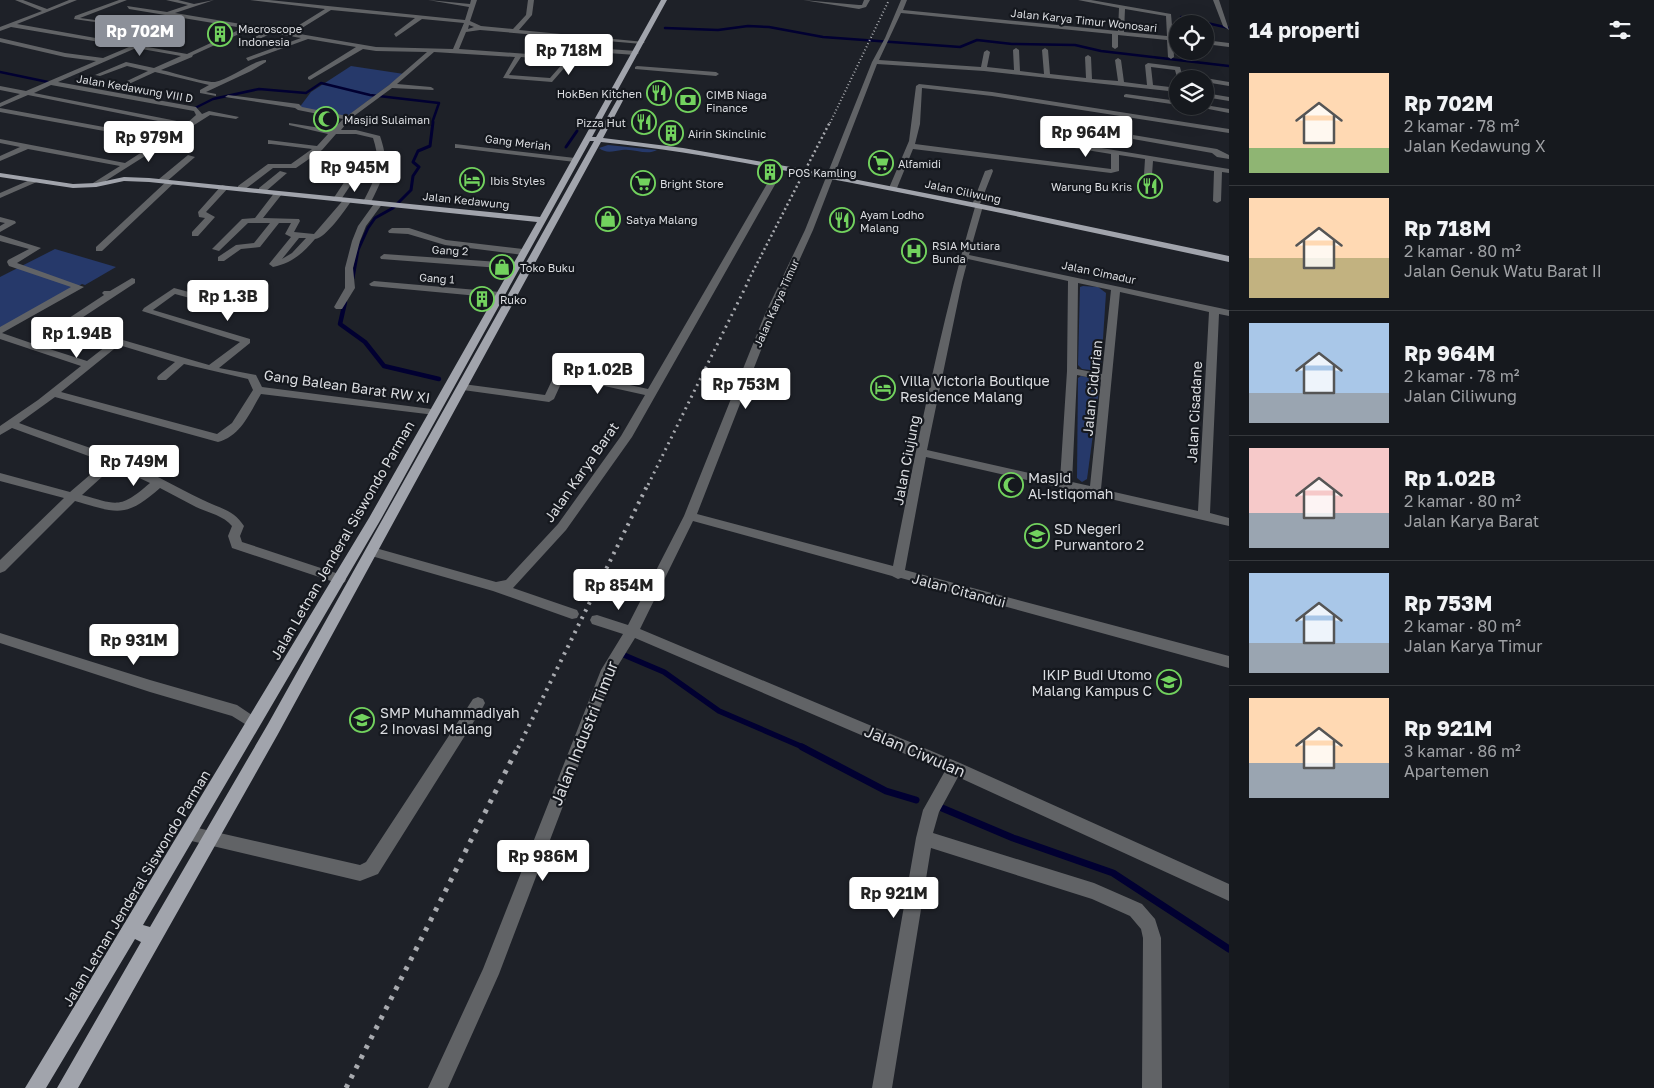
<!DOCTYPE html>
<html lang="id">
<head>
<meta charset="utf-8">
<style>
  body { margin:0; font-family:"Golos Text",sans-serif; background:#1f2227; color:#f1f3f6; height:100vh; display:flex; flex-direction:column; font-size:19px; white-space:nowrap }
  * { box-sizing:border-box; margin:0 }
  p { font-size:16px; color:#9ea0a4 }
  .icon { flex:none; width:28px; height:28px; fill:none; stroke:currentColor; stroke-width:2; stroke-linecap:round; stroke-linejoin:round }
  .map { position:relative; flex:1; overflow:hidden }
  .details { display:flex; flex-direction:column; background:#16191e; width:425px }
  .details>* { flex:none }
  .controls { position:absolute; left:1169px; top:15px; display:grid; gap:10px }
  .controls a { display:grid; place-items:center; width:45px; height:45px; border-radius:50%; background:#16191e; box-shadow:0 5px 20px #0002,0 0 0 1px #35383c; font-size:25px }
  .price { position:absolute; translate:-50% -42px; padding:0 11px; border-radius:5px; background:#fff; color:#222; font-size:16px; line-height:32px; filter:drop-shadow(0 1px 2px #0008) }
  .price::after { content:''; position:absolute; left:50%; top:30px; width:15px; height:11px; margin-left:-8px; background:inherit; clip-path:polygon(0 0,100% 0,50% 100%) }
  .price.current { background:#8c9099; color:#fff }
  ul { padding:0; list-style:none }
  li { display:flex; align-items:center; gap:15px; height:125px; padding:0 20px }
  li+li { border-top:1px solid #35383c }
  li span { display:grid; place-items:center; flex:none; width:140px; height:100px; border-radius:0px; color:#555 }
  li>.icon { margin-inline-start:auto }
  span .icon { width:60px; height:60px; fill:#fffc; stroke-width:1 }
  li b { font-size:21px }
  h2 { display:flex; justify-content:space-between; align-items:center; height:60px; padding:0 20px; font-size:21px }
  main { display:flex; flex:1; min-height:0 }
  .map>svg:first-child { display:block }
  .green { fill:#26396a }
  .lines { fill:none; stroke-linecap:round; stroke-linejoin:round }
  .stream-far4 { stroke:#010031; stroke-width:2.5 }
  .stream-far3 { stroke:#010031; stroke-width:3 }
  .stream-far2 { stroke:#010031; stroke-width:4.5 }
  .stream-far1 { stroke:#010031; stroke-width:5.5 }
  .stream { stroke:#010031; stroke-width:7 }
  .minor { fill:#616366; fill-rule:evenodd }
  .major { fill:#a1a4ac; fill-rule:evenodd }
  .rail-far4 { stroke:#a8aaaf; stroke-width:2; stroke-dasharray:1 2.5; stroke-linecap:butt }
  .rail-far3 { stroke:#a8aaaf; stroke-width:2.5; stroke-dasharray:2 3; stroke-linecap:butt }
  .rail-far2 { stroke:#a8aaaf; stroke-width:3; stroke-dasharray:2 4.5; stroke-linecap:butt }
  .rail-far1 { stroke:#a8aaaf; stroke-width:4; stroke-dasharray:2.5 5.5; stroke-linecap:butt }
  .rail { stroke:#a8aaaf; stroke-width:5; stroke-dasharray:4 7; stroke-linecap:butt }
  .labels { text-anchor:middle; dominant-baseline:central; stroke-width:4.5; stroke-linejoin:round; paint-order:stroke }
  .far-street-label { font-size:11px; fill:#dbdde1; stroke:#15181e }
  .far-poi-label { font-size:11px; fill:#dbdde1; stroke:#15181e; text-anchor:start }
  .poi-label { font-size:14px; fill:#dbdde1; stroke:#15181e; text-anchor:start }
  .street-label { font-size:14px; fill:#dbdde1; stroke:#15181e }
  .near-street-label { font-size:16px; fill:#dbdde1; stroke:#15181e }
</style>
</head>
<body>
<main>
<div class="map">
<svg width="1229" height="1088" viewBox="0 0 1229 1088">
  <rect width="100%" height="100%" fill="#1e2128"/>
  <!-- green -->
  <g class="green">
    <path d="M351 66 404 74 346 117 299 108 311 92Z"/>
    <path d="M608 145 657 150C646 156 634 148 622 150 614 151 606 154 599 148Z"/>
    <path d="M55 249 116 267 85 285 82 284 0 329V277Z"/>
    <path d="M1083 286 1098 287 1106 293 1101 369 1099 371 1082 369 1078 365 1080 287Z"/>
    <path d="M1081 376 1098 379 1100 382 1087 479 1082 482 1077 478 1078 378Z"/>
  </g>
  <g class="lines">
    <!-- stream-far4 -->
    <g class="stream-far4">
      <path d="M1181 17 1229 28"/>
      <path d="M665 28 718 30 748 26 769 27 823 37 960 47 977 40 1012 44 1075 45 1101 51 1229 66"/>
      <path d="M0 72 48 82"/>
      <path d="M195 108 213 99 259 89 306 93 321 83 370 95 439 103 432 123"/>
    </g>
    <!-- stream-far3 -->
    <g class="stream-far3">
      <path d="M566 147 577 131"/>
      <path d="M353 278 358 250 368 228 375 218 393 208 411 190 413 176 419 167 413 162 418 151 430 146 433 122"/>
    </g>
    <!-- stream-far2 -->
    <path class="stream-far2" d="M345 302 340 324 365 342 384 366 439 379"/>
    <!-- stream-far1 -->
    <path class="stream-far1" d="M624 655 664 672 719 711 805 748"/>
    <!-- stream -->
    <g class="stream">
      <path d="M802 747 886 791 916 800"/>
      <path d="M942 808 1013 838 1113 873 1229 949"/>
    </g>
    <!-- minor -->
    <g class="minor">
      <path d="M15 0H23L47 9 69 0H77L17 24 135 45 164 32 74 19 75 16 119 0H127L80 18 169 30V34L142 46 187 54 243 28 129 9 127 6 167 12 188 5 166 0H178L194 4 214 0 175 13 288 32 325 9 250 0H269L465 20 469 7 428 0 470 4 471 0H477L470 21 481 26 513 29 526 15 528 0H534L532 15 519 30 645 42 642 44 480 30 466 32 459 49 568 57 575 49 581 47 636 51 639 53 636 55 579 51 552 82 503 78 515 57 434 52 397 84 431 87 434 89 433 90 392 88 350 119 341 130H356L380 136C390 165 384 176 371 202L367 204 363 202C376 177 382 166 373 138L356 134H336L322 150 296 168H273L244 190H238V186L268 164H291L312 149 271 144H268V140L317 146 328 134 289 125V123L333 130 343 119 298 110 295 108 225 97 228 95 299 104 302 107 347 116 389 85 427 52 376 51 363 49 310 80 308 79V77L356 47 308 39 248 61 246 58 301 38 272 33 247 45H243V43L265 32 250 29 193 55 192 57 161 70C172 72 206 83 215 82 230 79 255 59 266 60V62L251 71 206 92 216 94V96L200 93V90L209 85 155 72 131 83H127V81L148 71 127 66 100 76 95 75 126 62 154 68 181 56 136 48 58 82 196 107 202 114 209 111 239 117 236 119 210 115 96 187H93V183L120 166 28 149 0 161V156L20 147 0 143V139L125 163 159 141 0 112V108L164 138 183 126 28 95 0 107V103L20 94 0 90V86L26 91 96 61 65 57 0 42V38L65 53 103 58 129 47 11 27 0 31V27L42 11ZM331 10 415 18 394 34 396 37 422 19 464 23 453 49 376 47 294 33ZM469 25 474 27 468 29ZM521 57 565 61 550 78 509 75ZM51 85 194 111 196 115 187 123 34 93Z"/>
      <path d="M803 0 859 5H862L864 0H870L866 7 859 9Z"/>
      <path d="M901 0H907L903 10 1118 31 1119 8 1078 0H1091L1171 14 1173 37H1178V41L1173 40 1174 57 1171 59 1168 57 1167 40 1118 35V47L1115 49 1112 47V34L901 13 879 60 981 67 984 52 987 50 990 52 987 67 1014 70 1013 50 1016 48 1019 50 1020 71 1044 74 1042 50 1045 48 1048 50 1050 74 1086 78 1085 57 1088 55 1091 57 1092 79 1118 81 1115 60 1118 58 1121 60 1124 82 1147 85 1145 65 1148 63 1180 67 1182 75 1201 79H1178V81L1175 70 1151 67 1153 85 1178 88V92L984 71 877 64 813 230 775 314 697 514 893 566C917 446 940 325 975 207L972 205 985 171 992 169 993 171 980 204 983 206 969 255 1229 310V316L1219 314 1210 513 1229 518V526L926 457 905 570 1229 656V668L901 578 898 579 892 576 693 521 640 629 960 763 1229 884V901L958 777 939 812 933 833 1094 883 1142 904 1155 919 1161 938 1162 1088H1142L1143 938 1141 929 1130 916 1092 899 931 848 892 1088H872L916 838 923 810 945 771 635 638 614 672 499 974 448 1088H428L483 969 601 670 623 634 592 624 590 620 592 616 597 615 628 625 684 516 765 314 805 230 872 62 885 38ZM1125 9 1166 16 1167 36 1124 32ZM968 259 1068 281 1067 371 1060 480 927 450 962 282ZM1078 283 1111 290 1102 374 1077 369ZM1120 292 1209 312 1198 511 1101 489ZM1077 375 1101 380 1090 486 1072 482Z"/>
      <path d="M1213 0H1219L1229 30 1223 26Z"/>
      <path d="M1205 40 1229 43V47L1205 44Z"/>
      <path d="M637 66 716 72 719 74 716 76 635 69V67Z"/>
      <path d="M1205 78 1229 82V86L1205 82V79H1203Z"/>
      <path d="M919 84 992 92 1229 129V133L992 96 922 88 920 124 915 144 1111 169V154L1056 145 1055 143 1059 141 1229 169V173L1222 172 1221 201 1217 203 1213 201 1214 171 1153 161 1152 175 1148 177 1144 175 1145 159 1119 155V171L1111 173 913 149 897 188 890 190 889 188 909 141 916 86Z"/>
      <path d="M1205 93 1229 97V101L1205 97Z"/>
      <path d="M1126 94 1178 101V105L1124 97V95Z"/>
      <path d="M1205 105 1229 109V113L1193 106Z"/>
      <path d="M1133 135 1217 149 1229 155V159L1217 157 1212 153 1133 139Z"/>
      <path d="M455 144 575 158 579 160 575 162 458 148H455Z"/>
      <path d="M188 155 195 157 165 183H159V179Z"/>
      <path d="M778 165 785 167 632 437 566 530 513 588 577 610 579 614 577 618 572 619 493 591 368 555 366 552 368 549 372 547 496 582 506 580 558 524 621 436 645 395 564 377 554 399 549 402 463 390 458 387 463 384 545 395 555 374 562 370 648 389Z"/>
      <path d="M280 171 287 173 265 192H259V188Z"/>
      <path d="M351 172 358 174 340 201H334L333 199Z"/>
      <path d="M32 179 39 181 0 198V193Z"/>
      <path d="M168 180 175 182 102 251H96V247Z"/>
      <path d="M222 185 229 187 206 212 215 217 198 236H192V232L205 218 199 217 198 212Z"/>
      <path d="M275 192 282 194 263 218 299 219 300 221 294 232 314 234 345 198 352 200C345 210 326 238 315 239 302 254 292 263 273 267L269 264 291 237 285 234 291 223H279L260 247 241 249 224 261H218V257L236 245 254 243 270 223H248L219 251 212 249 242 219 255 218ZM299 238H306L292 253 282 259Z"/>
      <path d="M376 201 383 203 366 226 360 241 353 268 355 288 342 309H336L334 307 345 288V268L352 241 358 226Z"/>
      <path d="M0 217 15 221 16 223 0 232V226L5 223 0 222Z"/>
      <path d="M392 228H409L446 240 523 249 527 252 523 255 445 245 408 234 389 233 388 231Z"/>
      <path d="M0 235 41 248 17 263 84 287 2 333 31 343 104 295 102 293 104 291H110L132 278 135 279V283L71 325 209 365 240 342 142 311 144 308 174 288 215 299 217 301 212 304 175 294 153 310 250 339V343L219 368 256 375 262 387 439 410 440 412 435 415 261 394C250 412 241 436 218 442L55 397 19 423C51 435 85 445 117 458 147 470 174 486 203 500 219 508 234 510 244 526L240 536 242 542 345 576 346 579 345 582 340 584 232 548 228 536 232 526C223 515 208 513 196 507 184 501 172 494 160 488 125 519 117 513 75 501L5 571 0 573V560L64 498 0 481V473L70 492 105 462 12 428 0 435V426L38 400 81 366 0 339V327L71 287 9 266 7 262 8 260 29 249 0 241ZM65 329 110 343 87 361 40 346ZM119 345 175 362 158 376 157 378 158 380H166L184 364 248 379 253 390 232 423 217 434 61 392ZM114 466 150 483C120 509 118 505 82 495Z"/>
      <path d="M384 254 515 263 519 266 515 269 381 259 380 257Z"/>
      <path d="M374 281 500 292 505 295 500 298 371 286 369 284Z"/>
      <path d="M0 633 150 680 237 705 258 719 260 723 258 727 253 729 232 716 150 692 0 643Z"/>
      <path d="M478 697 483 699 485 703 483 707 378 874 360 881 183 839 181 834 183 829 189 826 360 865 366 862 473 699Z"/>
    </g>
    <!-- major -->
    <path class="major" d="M661 0H667L592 137H596L621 93 624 91 627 93 603 138 683 148 802 169 981 204 1229 256V262C1102 234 975 207 847 182 765 167 684 150 601 142L278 734 78 1088H57L141 942 135 939 46 1088H25L369 518 537 222 149 182 124 181 96 187 73 188 0 177V173L73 184 96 183 124 177 149 178 540 217ZM590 141H594L268 724 150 927 143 925 381 519Z"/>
    <!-- rail-far4 -->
    <path class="rail-far4" d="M830 123 889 0"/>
    <!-- rail-far3 -->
    <path class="rail-far3" d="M748 281 830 122"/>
    <!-- rail-far2 -->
    <path class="rail-far2" d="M648 485 749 280"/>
    <!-- rail-far1 -->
    <path class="rail-far1" d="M518 748 648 484"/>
    <!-- rail -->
    <path class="rail" d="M346 1088 518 747"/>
  </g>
  <!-- icons -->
  <defs>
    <symbol id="building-ring" viewBox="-11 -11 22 22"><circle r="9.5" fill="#15181e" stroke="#72d25e" stroke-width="1.5"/><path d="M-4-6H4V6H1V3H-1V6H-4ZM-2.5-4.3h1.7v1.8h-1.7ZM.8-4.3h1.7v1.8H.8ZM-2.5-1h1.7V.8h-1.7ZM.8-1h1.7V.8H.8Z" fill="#72d25e"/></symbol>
    <symbol id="restaurant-ring" viewBox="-11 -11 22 22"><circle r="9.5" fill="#15181e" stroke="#72d25e" stroke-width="1.5"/><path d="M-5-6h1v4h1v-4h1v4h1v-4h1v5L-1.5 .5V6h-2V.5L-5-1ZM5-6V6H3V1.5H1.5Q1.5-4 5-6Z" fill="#72d25e"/></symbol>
    <symbol id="bank-ring" viewBox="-11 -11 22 22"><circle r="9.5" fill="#15181e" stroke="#72d25e" stroke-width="1.5"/><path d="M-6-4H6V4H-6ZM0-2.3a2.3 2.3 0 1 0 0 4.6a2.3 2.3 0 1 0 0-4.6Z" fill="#72d25e"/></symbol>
    <symbol id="mosque-ring" viewBox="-11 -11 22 22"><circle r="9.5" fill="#15181e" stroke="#72d25e" stroke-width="1.5"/><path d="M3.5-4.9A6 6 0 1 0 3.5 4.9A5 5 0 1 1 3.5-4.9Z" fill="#72d25e"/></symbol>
    <symbol id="supermarket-ring" viewBox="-11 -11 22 22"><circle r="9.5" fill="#15181e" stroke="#72d25e" stroke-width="1.5"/><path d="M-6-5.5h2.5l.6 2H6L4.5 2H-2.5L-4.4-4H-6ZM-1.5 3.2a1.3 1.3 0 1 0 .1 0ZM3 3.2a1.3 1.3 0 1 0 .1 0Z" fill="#72d25e"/></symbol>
    <symbol id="hotel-ring" viewBox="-11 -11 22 22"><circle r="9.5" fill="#15181e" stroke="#72d25e" stroke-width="1.5"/><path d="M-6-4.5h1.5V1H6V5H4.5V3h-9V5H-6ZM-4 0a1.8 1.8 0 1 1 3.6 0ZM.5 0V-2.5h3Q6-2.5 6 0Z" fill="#72d25e"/></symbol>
    <symbol id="shop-ring" viewBox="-11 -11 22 22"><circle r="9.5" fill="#15181e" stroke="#72d25e" stroke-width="1.5"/><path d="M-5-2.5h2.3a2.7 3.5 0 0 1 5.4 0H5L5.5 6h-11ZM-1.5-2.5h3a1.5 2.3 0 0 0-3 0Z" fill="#72d25e"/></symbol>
    <symbol id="hospital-ring" viewBox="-11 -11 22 22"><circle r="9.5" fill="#15181e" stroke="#72d25e" stroke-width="1.5"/><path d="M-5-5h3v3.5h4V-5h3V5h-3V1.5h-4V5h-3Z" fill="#72d25e"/></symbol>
    <symbol id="school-ring" viewBox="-11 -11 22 22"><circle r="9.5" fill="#15181e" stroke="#72d25e" stroke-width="1.5"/><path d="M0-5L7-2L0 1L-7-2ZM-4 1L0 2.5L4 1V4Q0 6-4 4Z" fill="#72d25e"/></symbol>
    <symbol id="university-ring" viewBox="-11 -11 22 22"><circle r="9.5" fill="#15181e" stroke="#72d25e" stroke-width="1.5"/><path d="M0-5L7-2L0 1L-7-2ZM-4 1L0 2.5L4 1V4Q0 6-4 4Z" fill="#72d25e"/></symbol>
  </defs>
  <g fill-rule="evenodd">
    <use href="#building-ring" x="206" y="20" width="28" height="28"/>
    <use href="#restaurant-ring" x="645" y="79" width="28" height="28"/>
    <use href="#bank-ring" x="674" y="86" width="28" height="28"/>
    <use href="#mosque-ring" x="312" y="105" width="28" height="28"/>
    <use href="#restaurant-ring" x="630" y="108" width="28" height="28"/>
    <use href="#building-ring" x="657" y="119" width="28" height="28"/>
    <use href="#supermarket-ring" x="867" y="149" width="28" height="28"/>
    <use href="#building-ring" x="756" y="158" width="28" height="28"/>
    <use href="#hotel-ring" x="458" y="166" width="28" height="28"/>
    <use href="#supermarket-ring" x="629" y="169" width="28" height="28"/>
    <use href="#restaurant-ring" x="1136" y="172" width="28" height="28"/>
    <use href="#shop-ring" x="594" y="205" width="28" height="28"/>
    <use href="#restaurant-ring" x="828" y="206" width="28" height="28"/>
    <use href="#hospital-ring" x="900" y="237" width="28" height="28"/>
    <use href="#shop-ring" x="488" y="253" width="28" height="28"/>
    <use href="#building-ring" x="468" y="285" width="28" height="28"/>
    <use href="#hotel-ring" x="869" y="374" width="28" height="28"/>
    <use href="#mosque-ring" x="997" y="471" width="28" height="28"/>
    <use href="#school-ring" x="1023" y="522" width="28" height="28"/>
    <use href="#university-ring" x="1155" y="668" width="28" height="28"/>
    <use href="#school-ring" x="348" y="706" width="28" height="28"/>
  </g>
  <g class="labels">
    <!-- far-street labels -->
    <g class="far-street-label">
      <text transform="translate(1084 20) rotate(6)">Jalan Karya Timur Wonosari</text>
      <text transform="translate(135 88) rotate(10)">Jalan Kedawung VIII D</text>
      <text transform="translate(518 142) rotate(7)">Gang Meriah</text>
      <text transform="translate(963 191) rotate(12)">Jalan Ciliwung</text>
      <text transform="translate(466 200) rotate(6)">Jalan Kedawung</text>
      <text transform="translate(450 250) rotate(3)">Gang 2</text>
      <text transform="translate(1099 272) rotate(12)">Jalan Cimadur</text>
      <text transform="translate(437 278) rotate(4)">Gang 1</text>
      <text transform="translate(776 303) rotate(-66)">Jalan Karya Timur</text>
    </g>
    <!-- far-poi labels -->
    <g class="far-poi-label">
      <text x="238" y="28">Macroscope<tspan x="238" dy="13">Indonesia</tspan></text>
      <text x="642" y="93" text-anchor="end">HokBen Kitchen</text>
      <text x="706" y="94">CIMB Niaga<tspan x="706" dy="13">Finance</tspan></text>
      <text x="344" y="119">Masjid Sulaiman</text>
      <text x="626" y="122" text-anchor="end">Pizza Hut</text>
      <text x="688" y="133">Airin Skinclinic</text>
      <text x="898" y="163">Alfamidi</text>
      <text x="788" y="172">POS Kamling</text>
      <text x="490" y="180">Ibis Styles</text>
      <text x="660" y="183">Bright Store</text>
      <text x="1132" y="186" text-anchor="end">Warung Bu Kris</text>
      <text x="860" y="214">Ayam Lodho<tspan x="860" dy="13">Malang</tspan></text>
      <text x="626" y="219">Satya Malang</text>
      <text x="932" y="245">RSIA Mutiara<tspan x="932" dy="13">Bunda</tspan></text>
      <text x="520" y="267">Toko Buku</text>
      <text x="500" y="299">Ruko</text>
    </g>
    <!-- poi labels -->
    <g class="poi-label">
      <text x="900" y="380">Villa Victoria Boutique<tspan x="900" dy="16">Residence Malang</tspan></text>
      <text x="1028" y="477">Masjid<tspan x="1028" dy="16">Al-Istiqomah</tspan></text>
      <text x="1054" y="528">SD Negeri<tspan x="1054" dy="16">Purwantoro 2</tspan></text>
      <text x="1152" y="674" text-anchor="end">IKIP Budi Utomo<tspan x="1152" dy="16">Malang Kampus C</tspan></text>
      <text x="380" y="712">SMP Muhammadiyah<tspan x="380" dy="16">2 Inovasi Malang</tspan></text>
    </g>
    <!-- street labels -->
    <g class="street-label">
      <text transform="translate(347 386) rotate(8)">Gang Balean Barat RW XI</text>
      <text transform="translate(1092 388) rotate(-84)">Jalan Cidurian</text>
      <text transform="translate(1194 412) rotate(-87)">Jalan Cisadane</text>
      <text transform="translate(906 460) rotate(-79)">Jalan Ciujung</text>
      <text transform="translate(581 472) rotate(-55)">Jalan Karya Barat</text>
      <text transform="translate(342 540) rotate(-60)">Jalan Letnan Jenderal Siswondo Parman</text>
      <text transform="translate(959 590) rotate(15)">Jalan Citandui</text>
      <text transform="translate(136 888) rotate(-59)">Jalan Letnan Jenderal Siswondo Parman</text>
    </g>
    <!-- near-street labels -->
    <g class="near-street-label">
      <text transform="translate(584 733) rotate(-68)">Jalan Industri Timur</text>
      <text transform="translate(915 751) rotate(23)">Jalan Ciwulan</text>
    </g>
  </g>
</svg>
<div class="controls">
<a><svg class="icon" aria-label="locate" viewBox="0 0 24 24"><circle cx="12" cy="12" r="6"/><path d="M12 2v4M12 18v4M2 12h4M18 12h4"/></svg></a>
<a><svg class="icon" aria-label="layers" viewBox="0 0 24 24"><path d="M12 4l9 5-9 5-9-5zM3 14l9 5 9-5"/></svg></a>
</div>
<b class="price current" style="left:140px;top:57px">Rp 702M</b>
<b class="price" style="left:569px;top:76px">Rp 718M</b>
<b class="price" style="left:1086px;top:158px">Rp 964M</b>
<b class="price" style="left:149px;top:163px">Rp 979M</b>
<b class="price" style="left:355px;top:193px">Rp 945M</b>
<b class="price" style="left:228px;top:322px">Rp 1.3B</b>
<b class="price" style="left:77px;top:359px">Rp 1.94B</b>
<b class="price" style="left:598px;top:395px">Rp 1.02B</b>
<b class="price" style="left:746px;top:410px">Rp 753M</b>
<b class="price" style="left:134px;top:487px">Rp 749M</b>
<b class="price" style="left:619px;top:611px">Rp 854M</b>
<b class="price" style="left:134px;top:666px">Rp 931M</b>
<b class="price" style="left:543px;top:882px">Rp 986M</b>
<b class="price" style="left:894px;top:919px">Rp 921M</b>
</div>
<section class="details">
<h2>14 properti<svg class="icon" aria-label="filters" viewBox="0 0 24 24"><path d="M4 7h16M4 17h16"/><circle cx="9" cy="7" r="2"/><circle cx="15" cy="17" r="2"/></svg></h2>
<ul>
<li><span style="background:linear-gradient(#ffd9b3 75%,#8fb573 0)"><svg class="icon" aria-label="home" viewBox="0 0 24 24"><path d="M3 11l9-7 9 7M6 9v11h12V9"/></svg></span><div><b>Rp 702M</b><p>2 kamar · 78 m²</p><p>Jalan Kedawung X</p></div></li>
<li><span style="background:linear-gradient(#ffd9b3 60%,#c2b280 0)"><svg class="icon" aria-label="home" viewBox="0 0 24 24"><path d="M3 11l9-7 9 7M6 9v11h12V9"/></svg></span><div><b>Rp 718M</b><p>2 kamar · 80 m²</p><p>Jalan Genuk Watu Barat II</p></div></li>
<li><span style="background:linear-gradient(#a9c7e8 70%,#9aa5b1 0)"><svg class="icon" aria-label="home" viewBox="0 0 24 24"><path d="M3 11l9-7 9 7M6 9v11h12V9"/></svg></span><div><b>Rp 964M</b><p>2 kamar · 78 m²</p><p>Jalan Ciliwung</p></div></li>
<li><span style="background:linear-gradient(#f6c9c9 65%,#9aa5b1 0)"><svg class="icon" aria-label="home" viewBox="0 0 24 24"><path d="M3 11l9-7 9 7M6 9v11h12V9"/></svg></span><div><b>Rp 1.02B</b><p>2 kamar · 80 m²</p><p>Jalan Karya Barat</p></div></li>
<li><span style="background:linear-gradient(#a9c7e8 70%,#9aa5b1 0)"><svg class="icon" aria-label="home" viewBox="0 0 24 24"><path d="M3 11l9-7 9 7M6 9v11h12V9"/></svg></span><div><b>Rp 753M</b><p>2 kamar · 80 m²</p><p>Jalan Karya Timur</p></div></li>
<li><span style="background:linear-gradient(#ffd9b3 65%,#9aa5b1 0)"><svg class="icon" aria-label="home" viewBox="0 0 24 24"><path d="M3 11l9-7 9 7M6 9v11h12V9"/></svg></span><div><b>Rp 921M</b><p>3 kamar · 86 m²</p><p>Apartemen</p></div></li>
</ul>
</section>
</main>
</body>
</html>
